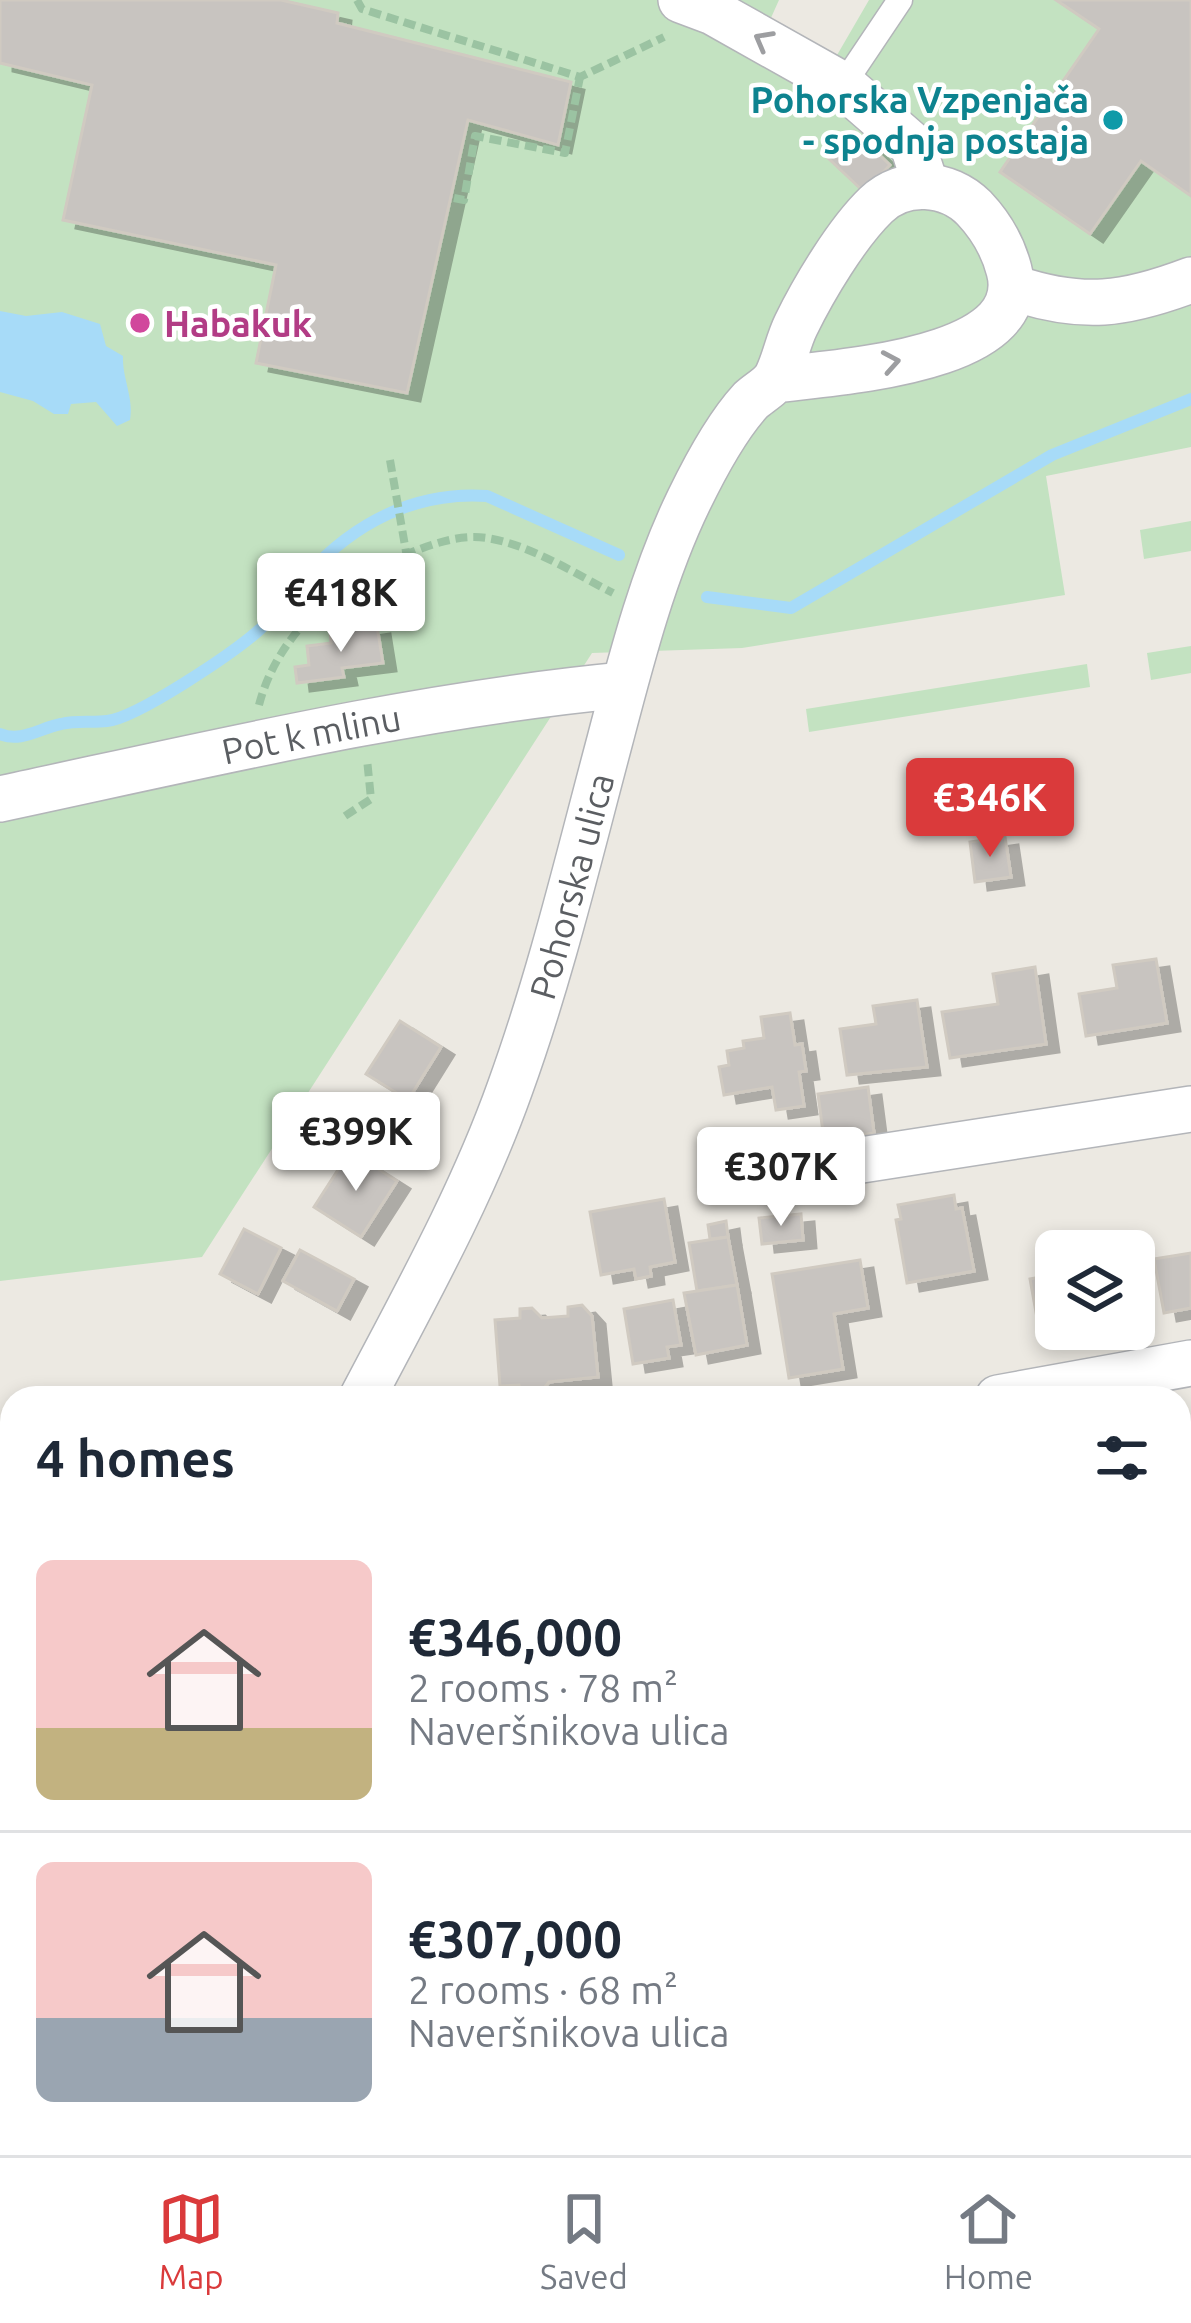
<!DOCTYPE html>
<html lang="en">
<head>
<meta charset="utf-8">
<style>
  body { margin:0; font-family:Ubuntu,sans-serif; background:#f2f2f3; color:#1f2937; height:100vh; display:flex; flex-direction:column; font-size:45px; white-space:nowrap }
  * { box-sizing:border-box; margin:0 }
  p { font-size:39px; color:#747a83 }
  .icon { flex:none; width:66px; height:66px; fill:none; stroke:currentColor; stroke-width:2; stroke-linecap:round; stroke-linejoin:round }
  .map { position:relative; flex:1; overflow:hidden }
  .sheet { position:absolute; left:0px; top:1386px; width:1191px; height:771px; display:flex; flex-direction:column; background:#fff; border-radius:36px 36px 0 0; box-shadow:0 6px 18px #0003 }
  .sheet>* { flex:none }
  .buttons { position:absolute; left:1035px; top:1230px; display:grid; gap:24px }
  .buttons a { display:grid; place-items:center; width:120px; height:120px; border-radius:18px; background:#fff; box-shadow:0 6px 18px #0003; font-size:60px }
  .price { position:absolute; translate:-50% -102px; padding:0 27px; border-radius:12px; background:#fff; color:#222; font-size:39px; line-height:78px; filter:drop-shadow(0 3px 6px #0008) }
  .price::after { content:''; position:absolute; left:50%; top:72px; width:36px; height:27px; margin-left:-18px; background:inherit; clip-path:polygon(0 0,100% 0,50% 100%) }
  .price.current { background:#da3a3b; color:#fff }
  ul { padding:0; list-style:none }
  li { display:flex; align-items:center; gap:36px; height:300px; padding:0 36px }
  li+li { border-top:3px solid #e0e1e3 }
  li span { display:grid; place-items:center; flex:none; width:336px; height:240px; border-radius:18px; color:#555 }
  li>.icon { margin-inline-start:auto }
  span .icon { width:144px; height:144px; fill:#fffc; stroke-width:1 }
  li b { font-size:51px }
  h2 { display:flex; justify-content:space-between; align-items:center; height:144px; padding:0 36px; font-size:51px }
  .dock { display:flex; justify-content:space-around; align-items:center; height:168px; border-top:3px solid #e0e1e3; background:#fff; font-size:33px; color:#747a83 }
  .dock a { display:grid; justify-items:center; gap:6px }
  .dock .current { color:#da3a3b }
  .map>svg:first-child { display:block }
  .green { fill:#c3e2c1 }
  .water { fill:#a7dbf8 }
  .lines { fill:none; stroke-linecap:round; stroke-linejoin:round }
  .stream { stroke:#a7dbf8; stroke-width:12 }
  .building { fill:#c8c4c0; stroke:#d0cac1; stroke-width:3; filter:url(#shadow) }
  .service-casing { stroke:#b3b5b9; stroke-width:27 }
  .minor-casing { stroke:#b3b5b9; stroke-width:48 }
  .path { stroke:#9bc3a2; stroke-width:8; stroke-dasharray:12 6; stroke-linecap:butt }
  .service { stroke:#fff; stroke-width:24 }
  .minor { stroke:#fff; stroke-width:45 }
  .oneway { stroke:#9d9ea1 }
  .culture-dot { fill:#0f9aa8; stroke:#fff; stroke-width:4.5 }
  .hotel-dot { fill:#d1479c; stroke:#fff; stroke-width:4.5 }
  .labels { text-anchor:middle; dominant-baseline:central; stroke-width:9; stroke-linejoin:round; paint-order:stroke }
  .culture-label { font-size:36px; font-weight:bold; fill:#0d838f; stroke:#fff; text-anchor:end }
  .hotel-label { font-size:36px; font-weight:bold; fill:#b23c85; stroke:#fff; text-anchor:start }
  .street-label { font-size:36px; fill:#5b5e62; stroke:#fff }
</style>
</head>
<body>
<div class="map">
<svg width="1191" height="2155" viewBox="0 0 1191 2155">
  <defs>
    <filter id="shadow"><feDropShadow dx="13" dy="8" stdDeviation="0" flood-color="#0004"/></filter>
  </defs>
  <rect width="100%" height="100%" fill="#ece9e2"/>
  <!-- green -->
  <g class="green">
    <path d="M0 0H779L770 20 833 62 869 0H1191V447L1046 476 1065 595 742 648 592 653 202 1257 0 1281Z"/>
    <path d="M1191 521V551L1144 559 1140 530Z"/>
    <path d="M1191 646V673L1151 680 1147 653Z"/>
    <path d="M1087 664 1090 687 809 732 806 709Z"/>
  </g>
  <!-- water -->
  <path class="water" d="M0 311 26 316 62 312 100 324 106 346 123 356C122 378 134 398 130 420L117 426 96 402 71 404 68 414H54L33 401 0 392Z"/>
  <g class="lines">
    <!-- stream -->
    <g class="stream">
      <path d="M707 597 791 608 1052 455 1191 399"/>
      <path d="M0 734C21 743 40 728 61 724 78 720 92 723 107 721 137 718 233 653 258 631 277 615 291 594 307 575 354 523 415 491 487 496L619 555"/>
    </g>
  </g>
  <!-- building -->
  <g class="building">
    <path d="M0 0H281L338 13 337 23 571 82 558 145 468 120 407 393 256 363 276 265 63 220 92 85 0 63Z"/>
    <path d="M1056 0H1191V196L1141 161 1090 234 1000 172 1099 29Z"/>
    <path d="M854 131 890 165 864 192 828 158Z"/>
    <path d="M377 626 383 663 342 668 344 677 297 683 295 667 309 665 307 646 331 643 330 633Z"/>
    <path d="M1005 837 1011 877 975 882 970 842Z"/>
    <path d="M1156 959 1167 1023 1086 1036 1079 994 1117 988 1113 965Z"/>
    <path d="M1035 967 1046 1044 950 1058 942 1012 998 1004 993 974Z"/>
    <path d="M917 1000 927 1067 847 1075 840 1029 876 1024 873 1006Z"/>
    <path d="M790 1013 795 1045 802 1044 806 1071 799 1072 804 1106 776 1110 772 1087 724 1095 719 1067 729 1065 727 1051 744 1048 743 1041 764 1038 761 1017Z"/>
    <path d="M400 1021 441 1047 408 1100 366 1074Z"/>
    <path d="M868 1087 874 1133 824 1140 818 1094Z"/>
    <path d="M350 1151 397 1181 361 1237 314 1207Z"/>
    <path d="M954 1195 956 1209 962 1208 974 1271 907 1283 896 1220 901 1219 898 1205Z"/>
    <path d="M664 1199 675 1262 650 1267 651 1276 636 1279 634 1269 601 1275 590 1212Z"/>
    <path d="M801 1214 803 1240 762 1244 759 1218Z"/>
    <path d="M726 1221 728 1237 710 1239 708 1225Z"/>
    <path d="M244 1229 281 1248 258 1294 220 1274Z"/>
    <path d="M728 1237 737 1285 697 1291 689 1243Z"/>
    <path d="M300 1250 354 1279 337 1311 283 1281Z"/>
    <path d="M1191 1253V1308L1164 1313 1154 1259Z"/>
    <path d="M860 1260 868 1308 834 1314 843 1369 789 1378 772 1274Z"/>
    <path d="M1056 1274V1329H1104L1041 1340 1030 1279Z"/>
    <path d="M737 1285 747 1345 696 1355 684 1293Z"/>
    <path d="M673 1300 681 1345 667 1347 669 1358 633 1364 624 1309Z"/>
    <path d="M582 1305 592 1316 598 1377 549 1382 541 1392 529 1393H521L519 1385 500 1386 495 1320 520 1318V1309L532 1308 542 1318 568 1316V1307Z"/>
    <path d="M1191 1510V1554L1180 1557 1179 1513Z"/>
    <path d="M0 1655 12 1662V1727L0 1720Z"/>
    <path d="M10 2074 12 2145H18L20 2155H0V2075Z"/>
    <path d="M1191 2134V2155H1137L1135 2145H1179V2136Z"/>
    <path d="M77 2145H124L125 2150 79 2155Z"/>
    <path d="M748 2145H760L761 2155H708V2152Z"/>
    <path d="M969 2145H1032L1034 2155H971Z"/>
  </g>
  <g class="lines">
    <defs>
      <path id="service" d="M843 85 900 0"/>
      <g id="minor">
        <path d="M681 0 713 12 843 85 913 146 926 186"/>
        <path d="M1014 288C1083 311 1125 305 1191 280"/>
        <path id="s1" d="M0 799C206 755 414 705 624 685"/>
        <path d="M758 1176 1191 1109"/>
        <path id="s2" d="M362 1398C415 1297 472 1195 510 1088 551 975 579 856 610 740 631 660 653 574 689 500 705 467 726 427 751 400 760 392 772 386 777 376 785 360 788 341 796 325 814 288 847 233 876 205 904 178 948 182 974 208 991 226 1003 247 1009 270 1035 362 834 372 775 380"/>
        <path d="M998 1398 1191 1363"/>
        <path d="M1179 1778 1191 1824"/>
        <path d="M0 1896 12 1881"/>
        <path d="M0 1936 12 1940"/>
        <path d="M1179 2014 1191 2012"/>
        <path d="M345 2155 404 2145"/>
      </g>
    </defs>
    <!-- service casing -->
    <use href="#service" class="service-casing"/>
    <!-- minor casing -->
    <use href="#minor" class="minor-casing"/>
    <!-- path -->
    <g class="path">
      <path d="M357 0 362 9 580 77 664 37"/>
      <path d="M454 198 464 200 475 136 565 153 580 77"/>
      <path d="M390 460 415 603"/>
      <path d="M259 705C278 632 340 581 407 554 433 544 459 534 487 538 531 545 574 573 613 593"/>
      <path d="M345 816 371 799 367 759"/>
    </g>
    <!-- service -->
    <use href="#service" class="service"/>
    <!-- minor -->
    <use href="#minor" class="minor"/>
  </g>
  <!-- one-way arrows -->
  <defs><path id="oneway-chevron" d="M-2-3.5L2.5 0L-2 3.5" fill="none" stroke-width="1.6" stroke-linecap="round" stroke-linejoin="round" transform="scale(3)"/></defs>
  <g class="oneway">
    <use href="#oneway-chevron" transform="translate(763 40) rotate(-151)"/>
    <use href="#oneway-chevron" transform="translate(891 362) rotate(-10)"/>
  </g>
  <!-- markers -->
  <circle class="culture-dot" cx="1113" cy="120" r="12"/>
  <circle class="hotel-dot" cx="140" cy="323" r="12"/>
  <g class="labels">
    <!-- culture labels -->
    <g class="culture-label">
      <text x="1089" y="99">Pohorska Vzpenjača<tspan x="1089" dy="41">- spodnja postaja</tspan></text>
    </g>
    <!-- hotel labels -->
    <g class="hotel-label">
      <text x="164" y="323">Habakuk</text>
    </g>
    <!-- street labels -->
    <g class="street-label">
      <text stroke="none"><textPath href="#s1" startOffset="318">Pot k mlinu</textPath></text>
      <text stroke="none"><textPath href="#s2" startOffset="555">Pohorska ulica</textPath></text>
    </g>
  </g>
</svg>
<div class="buttons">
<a><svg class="icon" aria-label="layers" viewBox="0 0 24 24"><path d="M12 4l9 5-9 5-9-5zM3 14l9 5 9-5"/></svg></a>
</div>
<b class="price" style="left:341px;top:655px">€418K</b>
<b class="price current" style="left:990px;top:860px">€346K</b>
<b class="price" style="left:356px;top:1194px">€399K</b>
<b class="price" style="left:781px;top:1229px">€307K</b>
<section class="sheet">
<h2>4 homes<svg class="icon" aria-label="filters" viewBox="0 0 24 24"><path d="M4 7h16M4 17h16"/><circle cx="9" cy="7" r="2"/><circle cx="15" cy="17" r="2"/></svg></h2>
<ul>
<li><span style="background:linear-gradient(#f6c9c9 70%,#c2b280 0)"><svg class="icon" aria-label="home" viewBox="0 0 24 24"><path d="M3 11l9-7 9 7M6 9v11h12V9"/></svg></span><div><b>€346,000</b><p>2 rooms · 78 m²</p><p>Naveršnikova ulica</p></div></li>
<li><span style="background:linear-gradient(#f6c9c9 65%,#9aa5b1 0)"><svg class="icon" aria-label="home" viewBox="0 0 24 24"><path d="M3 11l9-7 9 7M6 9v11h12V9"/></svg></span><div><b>€307,000</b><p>2 rooms · 68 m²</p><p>Naveršnikova ulica</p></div></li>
</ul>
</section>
</div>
<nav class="dock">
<a class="current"><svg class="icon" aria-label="map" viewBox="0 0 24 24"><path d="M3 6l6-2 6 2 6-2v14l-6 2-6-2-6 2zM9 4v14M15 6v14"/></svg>Map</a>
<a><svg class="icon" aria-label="saved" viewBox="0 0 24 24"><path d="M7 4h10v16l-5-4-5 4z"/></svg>Saved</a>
<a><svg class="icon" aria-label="home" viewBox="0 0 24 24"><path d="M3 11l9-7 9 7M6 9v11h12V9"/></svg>Home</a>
</nav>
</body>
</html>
